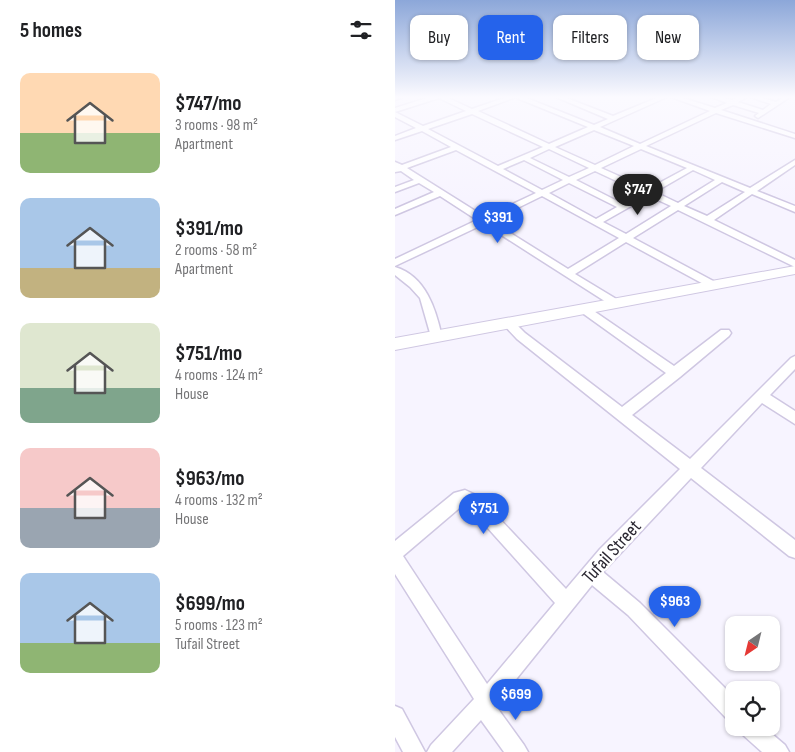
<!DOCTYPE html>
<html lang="en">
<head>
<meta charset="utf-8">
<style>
  body { margin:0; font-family:"Sofia Sans Condensed",sans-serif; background:#f6f6f6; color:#202124; height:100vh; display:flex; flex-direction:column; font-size:19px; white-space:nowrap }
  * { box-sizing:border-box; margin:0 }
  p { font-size:16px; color:#757577 }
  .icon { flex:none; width:28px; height:28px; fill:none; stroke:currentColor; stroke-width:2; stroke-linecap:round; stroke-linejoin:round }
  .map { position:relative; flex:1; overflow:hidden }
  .side { display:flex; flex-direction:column; background:#fff; width:395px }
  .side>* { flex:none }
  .banner { position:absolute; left:15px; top:15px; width:310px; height:45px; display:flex; gap:10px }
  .needle { width:32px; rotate:215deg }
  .buttons { position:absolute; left:330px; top:616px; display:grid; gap:10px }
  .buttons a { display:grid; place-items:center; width:55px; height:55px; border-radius:10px; background:#fff; box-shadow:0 1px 4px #0004; font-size:25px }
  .price { position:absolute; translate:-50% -42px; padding:0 11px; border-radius:18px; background:#2563eb; color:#fff; font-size:16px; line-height:32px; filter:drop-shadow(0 1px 2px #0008) }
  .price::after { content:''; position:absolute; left:50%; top:30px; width:15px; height:11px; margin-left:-8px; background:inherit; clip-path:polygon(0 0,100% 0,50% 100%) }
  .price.on { background:#222; color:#fff }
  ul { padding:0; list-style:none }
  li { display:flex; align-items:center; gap:15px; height:125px; padding:0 20px }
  li span { display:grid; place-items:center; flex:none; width:140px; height:100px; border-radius:10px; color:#555 }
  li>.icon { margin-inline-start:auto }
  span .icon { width:60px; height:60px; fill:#fffc; stroke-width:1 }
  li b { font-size:21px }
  h2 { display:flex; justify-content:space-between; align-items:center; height:60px; padding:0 20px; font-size:21px }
  .chip { padding:0 18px; border-radius:10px; background:#fff; box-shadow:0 1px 4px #0004; font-size:18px; line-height:45px }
  .chip.on { background:#2563eb; color:#fff }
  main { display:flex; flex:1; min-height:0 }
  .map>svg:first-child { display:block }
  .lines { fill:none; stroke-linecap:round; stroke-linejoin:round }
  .street-casing { stroke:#cfc7e2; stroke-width:3 }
  .secondary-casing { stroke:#cfc7e2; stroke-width:2 }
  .street { fill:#fff; fill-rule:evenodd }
  .secondary { fill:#fff; fill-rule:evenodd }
  .labels { text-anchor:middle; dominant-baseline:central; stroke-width:5; stroke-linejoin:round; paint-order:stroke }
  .near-street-label { font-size:19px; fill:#2b2832; stroke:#fff }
</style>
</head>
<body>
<main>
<section class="side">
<h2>5 homes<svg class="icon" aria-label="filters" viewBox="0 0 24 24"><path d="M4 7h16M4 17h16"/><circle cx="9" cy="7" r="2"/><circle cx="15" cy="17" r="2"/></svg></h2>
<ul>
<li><span style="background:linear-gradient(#ffd9b3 60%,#8fb573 0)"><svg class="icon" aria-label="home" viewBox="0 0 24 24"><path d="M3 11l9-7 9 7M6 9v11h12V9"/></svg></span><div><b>$747/mo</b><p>3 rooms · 98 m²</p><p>Apartment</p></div></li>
<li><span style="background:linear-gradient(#a9c7e8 70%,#c2b280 0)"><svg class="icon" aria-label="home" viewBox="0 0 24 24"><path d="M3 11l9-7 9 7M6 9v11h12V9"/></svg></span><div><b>$391/mo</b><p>2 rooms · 58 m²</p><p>Apartment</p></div></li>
<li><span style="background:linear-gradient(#dfe7d0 65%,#7fa58c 0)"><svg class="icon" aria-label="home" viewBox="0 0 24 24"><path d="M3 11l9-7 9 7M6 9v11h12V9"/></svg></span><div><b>$751/mo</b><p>4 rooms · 124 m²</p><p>House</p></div></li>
<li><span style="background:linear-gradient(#f6c9c9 60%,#9aa5b1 0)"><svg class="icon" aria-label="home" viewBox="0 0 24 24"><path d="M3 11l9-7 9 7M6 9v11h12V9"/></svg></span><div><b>$963/mo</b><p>4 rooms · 132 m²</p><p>House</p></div></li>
<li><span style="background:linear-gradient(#a9c7e8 70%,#8fb573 0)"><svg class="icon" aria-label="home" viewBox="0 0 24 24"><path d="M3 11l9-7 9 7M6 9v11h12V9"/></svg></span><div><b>$699/mo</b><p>5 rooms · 123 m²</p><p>Tufail Street</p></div></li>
</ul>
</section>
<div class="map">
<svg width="400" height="752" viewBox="0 0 400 752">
  <rect width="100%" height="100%" fill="#f7f4ff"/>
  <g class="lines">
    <defs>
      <g id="street">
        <path d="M0 97H8L0 100Z"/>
        <path d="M35 97H51L77 109 112 97H129L199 125 213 119 161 97H169L218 116 264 97H272L205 127 245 144 315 111 276 97H285L320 108 332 103 317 97H326L337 100 344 97H352L343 102 368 110 376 104 355 97H365L381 102 388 97H395L363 118 360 116 364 113 338 105 326 110 400 134V138L321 113 251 146 355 188 400 160V165L362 191 400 206V212L357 194 319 220 400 260V267L283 210 238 238 322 283 323 285 322 287H314L231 242 180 274 223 300 224 303 223 306 219 307 89 224 0 266V259L82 220 45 196 0 215V209L39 192 24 183 0 192V187L19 180 6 171 0 172V162L7 165 56 147 27 131 0 140V136L21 128 0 117V112L28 126 71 111 44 98 0 112V108ZM121 97 122 98 193 127 154 144 83 111ZM77 114 148 147 103 166 33 129ZM199 130 239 146 200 165 160 147ZM154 149 194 168 174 177 135 158ZM246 149 292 168 253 189 206 168ZM61 150 141 193 90 217 12 168ZM129 160 168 180 147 190 108 169ZM298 170 320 180 283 203 260 192ZM200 171 247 193 228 204 181 180ZM327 182 350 192 312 216 289 206ZM174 183 222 207 201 219 154 193ZM147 196 224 238 173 269 96 221ZM254 196 276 206 231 234 208 222Z"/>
        <path d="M0 267C31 276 41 310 47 337L45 340H37L25 298 15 287 0 275Z"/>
        <path d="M190 305 279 366 326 330H334L336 333 334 336 285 377 237 415 295 459 396 358 400 356V369L375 395 400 411V424L367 403 306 468 400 540V558L394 556 296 478 208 572 245 603 339 697V722L332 719 233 615 197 585 102 703 103 709 129 745 133 752H109L86 720 57 752H32L36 745 79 699 0 574V541L59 493 70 490 83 496 171 589 205 549 285 469 122 339 107 323 109 320H117L130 333 227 407 271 373 186 312 185 309 186 306ZM68 505 73 506 160 603 92 684 8 556Z"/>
        <path d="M0 706 7 709 30 752H8L0 737Z"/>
        <path d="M345 728H370L390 745 394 752H367L348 735Z"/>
      </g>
      <path id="secondary" d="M400 266V274L0 350V338Z"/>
    </defs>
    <!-- street casing -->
    <use href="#street" class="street-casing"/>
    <!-- secondary casing -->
    <use href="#secondary" class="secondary-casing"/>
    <!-- street -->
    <use href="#street" class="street"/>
    <!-- secondary -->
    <use href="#secondary" class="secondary"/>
  </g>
  <!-- sky -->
  <linearGradient id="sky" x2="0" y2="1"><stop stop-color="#8ca7d9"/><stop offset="0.48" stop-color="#fbfaff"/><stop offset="1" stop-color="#fbfaff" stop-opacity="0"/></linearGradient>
  <rect width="400" height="202" fill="url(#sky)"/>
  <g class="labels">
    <!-- near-street labels -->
    <g class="near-street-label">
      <text transform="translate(217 552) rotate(-48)">Tufail Street</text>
    </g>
  </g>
</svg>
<div class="buttons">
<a><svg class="needle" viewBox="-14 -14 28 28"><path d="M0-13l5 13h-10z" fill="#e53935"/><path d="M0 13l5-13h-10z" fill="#757577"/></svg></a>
<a><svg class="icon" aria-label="locate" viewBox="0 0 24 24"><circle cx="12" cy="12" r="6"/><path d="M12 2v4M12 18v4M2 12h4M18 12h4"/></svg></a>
</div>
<b class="price on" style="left:243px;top:216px">$747</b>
<b class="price" style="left:103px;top:244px">$391</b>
<b class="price" style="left:89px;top:535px">$751</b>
<b class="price" style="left:280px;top:628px">$963</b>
<b class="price" style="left:121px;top:721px">$699</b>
<div class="banner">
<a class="chip">Buy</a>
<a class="chip on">Rent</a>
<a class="chip">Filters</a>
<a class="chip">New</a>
</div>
</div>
</main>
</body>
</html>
